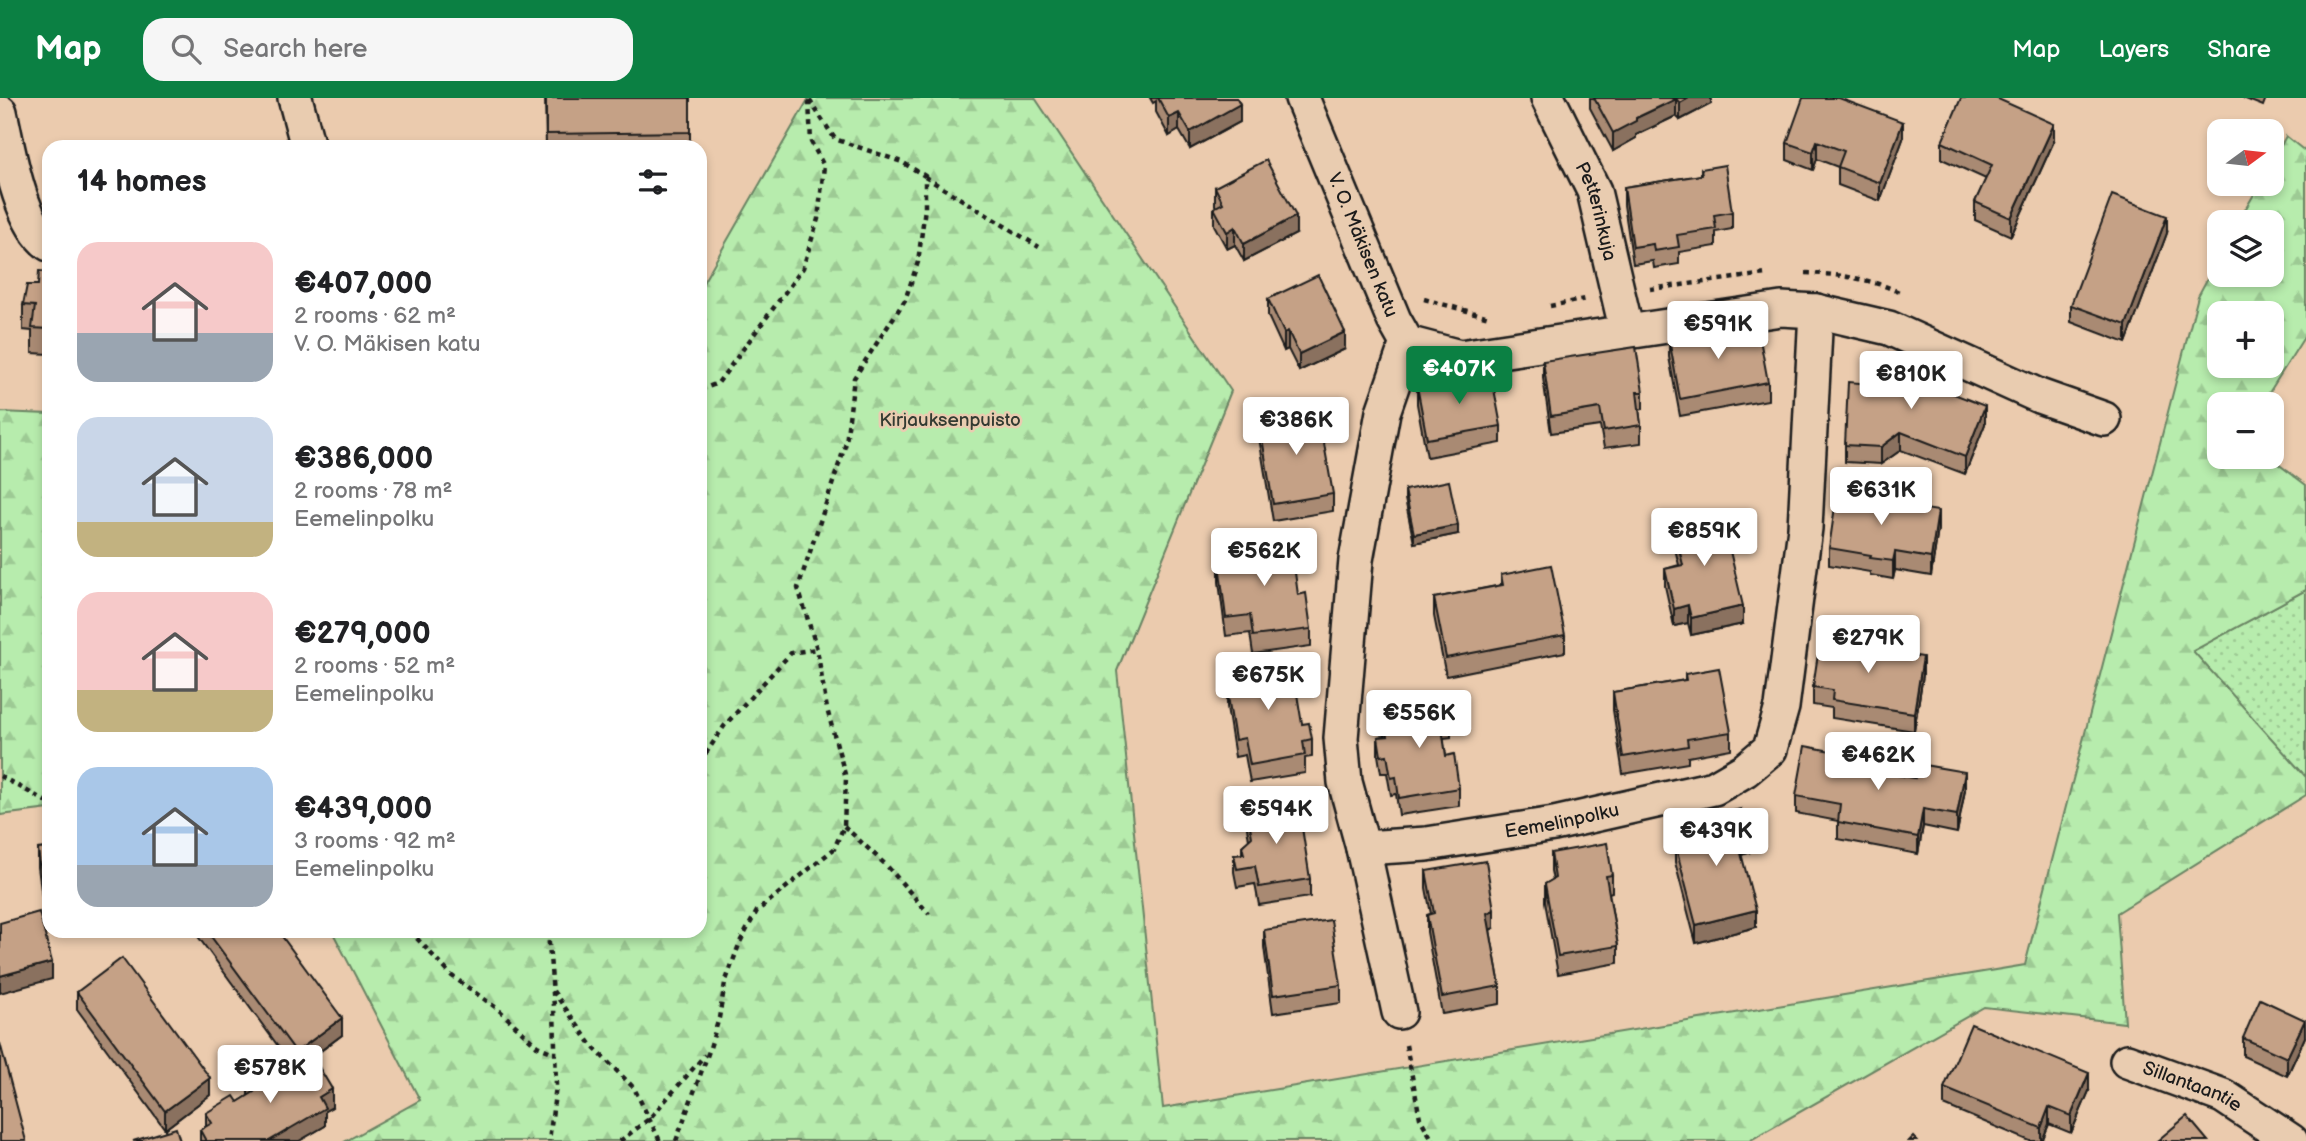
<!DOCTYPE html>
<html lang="en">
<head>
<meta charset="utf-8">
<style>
  body { margin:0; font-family:"Balsamiq Sans",sans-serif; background:#f6f6f6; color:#202124; height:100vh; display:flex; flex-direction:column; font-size:26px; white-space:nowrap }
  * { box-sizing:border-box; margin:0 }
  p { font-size:23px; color:#757577 }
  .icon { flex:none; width:38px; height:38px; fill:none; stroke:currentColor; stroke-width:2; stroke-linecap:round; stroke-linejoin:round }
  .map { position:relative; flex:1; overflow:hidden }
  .sheet { position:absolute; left:42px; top:42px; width:665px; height:798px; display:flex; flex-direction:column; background:#fff; border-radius:21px; box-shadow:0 4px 10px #0003 }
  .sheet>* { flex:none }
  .needle { width:46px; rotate:75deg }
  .tools { position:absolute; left:2207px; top:21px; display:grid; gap:14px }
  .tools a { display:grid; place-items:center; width:77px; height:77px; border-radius:14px; background:#fff; box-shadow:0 4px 10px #0003; font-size:35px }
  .price { position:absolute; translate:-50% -60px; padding:0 16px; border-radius:7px; background:#fff; color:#222; font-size:23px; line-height:46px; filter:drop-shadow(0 2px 4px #0008) }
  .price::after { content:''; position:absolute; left:50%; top:42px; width:21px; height:16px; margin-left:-10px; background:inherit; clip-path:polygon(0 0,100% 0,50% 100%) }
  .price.active { background:#0b8043; color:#fff }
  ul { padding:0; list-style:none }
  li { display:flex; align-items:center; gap:21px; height:175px; padding:0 35px }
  li span { display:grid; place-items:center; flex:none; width:196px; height:140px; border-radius:21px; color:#555 }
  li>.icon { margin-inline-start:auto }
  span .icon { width:84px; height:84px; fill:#fffc; stroke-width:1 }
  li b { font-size:30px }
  h2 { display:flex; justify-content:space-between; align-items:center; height:84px; padding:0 35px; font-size:30px }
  header { display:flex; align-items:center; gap:42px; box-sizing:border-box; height:98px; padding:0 35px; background:#0b8043; color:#fff }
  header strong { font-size:33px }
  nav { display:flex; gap:38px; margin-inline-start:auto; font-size:24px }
  .search { width:490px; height:63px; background:#f6f6f6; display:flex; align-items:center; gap:18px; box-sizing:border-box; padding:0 24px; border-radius:21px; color:#757577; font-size:26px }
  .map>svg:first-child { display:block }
  .grass { fill:url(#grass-dots); stroke:#6a8464; stroke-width:2 }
  .forest { fill:url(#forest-firs); stroke:#6a8464; stroke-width:2; fill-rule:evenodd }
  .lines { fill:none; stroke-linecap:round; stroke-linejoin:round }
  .minor-casing { stroke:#1c1c1c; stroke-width:38 }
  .path { stroke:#1c1c1c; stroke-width:4.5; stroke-dasharray:5 5; stroke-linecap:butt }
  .minor { stroke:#e9ccb0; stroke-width:33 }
  .wall { fill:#a98a73; stroke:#1c1c1c; stroke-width:2 }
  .shaded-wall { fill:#8a715e; stroke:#1c1c1c; stroke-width:2 }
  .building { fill:#c5a186; stroke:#1c1c1c; stroke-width:2 }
  .labels { text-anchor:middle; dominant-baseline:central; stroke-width:5; stroke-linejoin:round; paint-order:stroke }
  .street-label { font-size:19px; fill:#1c1c1c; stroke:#e9ccb0 }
  .park-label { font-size:19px; fill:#333b32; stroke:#e9ccb0 }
</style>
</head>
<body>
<header>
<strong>Map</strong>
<div class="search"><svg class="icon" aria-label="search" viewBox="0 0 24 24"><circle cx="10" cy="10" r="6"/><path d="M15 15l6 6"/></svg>Search here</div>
<nav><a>Map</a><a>Layers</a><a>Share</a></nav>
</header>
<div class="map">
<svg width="2306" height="1043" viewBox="0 0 2306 1043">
  <defs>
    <pattern id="grass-dots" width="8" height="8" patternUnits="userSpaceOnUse" patternTransform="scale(1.75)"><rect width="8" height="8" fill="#b7ecad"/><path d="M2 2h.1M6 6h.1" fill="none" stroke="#9dca94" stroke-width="1.8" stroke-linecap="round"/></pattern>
    <pattern id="forest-firs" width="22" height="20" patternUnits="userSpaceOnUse" patternTransform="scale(1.75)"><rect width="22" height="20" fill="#b7ecad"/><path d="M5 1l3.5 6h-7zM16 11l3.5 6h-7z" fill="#9dca94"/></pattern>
  </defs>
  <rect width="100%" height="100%" fill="#ebcbae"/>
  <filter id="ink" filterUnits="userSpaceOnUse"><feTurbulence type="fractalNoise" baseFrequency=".0143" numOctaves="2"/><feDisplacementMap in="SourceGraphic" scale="14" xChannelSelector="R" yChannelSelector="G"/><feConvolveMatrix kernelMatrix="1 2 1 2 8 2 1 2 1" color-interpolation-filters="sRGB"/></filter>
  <g filter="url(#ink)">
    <!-- grass -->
    <path class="grass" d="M2306 492V679L2192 553Z"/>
    <!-- forest -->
    <g class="forest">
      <path d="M809 0H1035L1231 293 1117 573 1163 1010 2025 867 2198 198 2219 159V177H2272V124H2238L2260 86H2272V64L2286 38 2306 54V236L2262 306H2219V359H2269L2306 387V492L2193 553 2306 679V697L2117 815 2125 925 1984 909 1749 1043H346L420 1002 332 833H700V190ZM2219 215H2272V268H2219Z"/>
      <path d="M0 314 49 316V711L0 717Z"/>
    </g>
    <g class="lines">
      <defs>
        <g id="minor">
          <path d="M295 0 308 49"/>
          <path id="s1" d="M1302 0 1394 222 1407 245 1460 259 1781 211 1816 213 1889 230 2039 298 2104 321"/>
          <path id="s2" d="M1548 0 1594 93 1627 234"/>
          <path d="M0 14C8 50 19 124 49 146"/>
          <path id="s3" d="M1363 750 1427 746 1554 726 1714 690 1745 672 1770 651 1782 609 1805 430 1816 213"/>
          <path d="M1399 914 1363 750 1345 684 1341 640 1356 462 1383 314 1407 245"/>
          <path id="s4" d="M2127 963 2223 998 2291 1043"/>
        </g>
      </defs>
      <!-- minor casing -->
      <use href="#minor" class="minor-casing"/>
      <!-- path -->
      <g class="path">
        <path d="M925 79 1039 149"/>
        <path d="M1806 175C1838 176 1874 181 1903 196"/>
        <path d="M1650 191 1766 176"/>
        <path d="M1424 201 1489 219"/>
        <path d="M1550 208 1586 201"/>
        <path d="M700 292 718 285 803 170 818 121 824 68 811 44 809 3"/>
        <path d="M700 664 725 627 791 555 817 551"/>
        <path d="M0 678 49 705"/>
        <path d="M844 728 887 768 929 816"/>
        <path d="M410 833 452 878 498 911 537 948 554 955"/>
        <path d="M548 833 554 908 556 988 549 1043"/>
        <path d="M553 893 593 949 634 990 660 1043"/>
        <path d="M1406 947 1420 1020 1433 1043"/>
        <path d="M620 1043 649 1021 705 957"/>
        <path d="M676 1043 709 953 719 920 725 885 740 844 757 813 834 751 844 728 846 680 827 611 817 551 798 490 846 345 854 280 905 202 918 164 925 110V78L902 64 835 41 808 0"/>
      </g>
      <!-- minor -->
      <use href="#minor" class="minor"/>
    </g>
    <!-- wall -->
    <g class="wall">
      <path d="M545 0H690V49H546Z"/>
      <path d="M1150 0H1237L1240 24 1190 51 1179 32 1169 38 1156 14V3L1153 5Z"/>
      <path d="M1590 0H1711V6L1680 22 1676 18 1636 37V40L1613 53 1590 10Z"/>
      <path d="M2243 0H2266L2263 8Z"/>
      <path d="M1903 41 1880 103 1838 87V69L1817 61 1813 72 1787 62V45Z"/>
      <path d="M2054 43 2011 138 1975 122V104L1986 81 1942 61V44Z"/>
      <path d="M1701 71 1732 114V131L1716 134V148L1679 154V166L1654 170 1653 163 1633 166 1624 107V89L1701 77Z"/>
      <path d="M1215 89 1296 136 1244 163 1235 147 1227 151 1214 127V110L1216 109 1215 107Z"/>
      <path d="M2167 135 2126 245 2071 224V207Z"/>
      <path d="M49 174V256L32 255V233L23 232V207L38 187Z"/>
      <path d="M1268 201 1345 251 1299 273 1288 251 1284 253 1268 218Z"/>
      <path d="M1669 241 1768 284V302L1680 318 1669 259Z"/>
      <path d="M1543 263 1643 294V311L1639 312 1641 327V345L1604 350 1600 328 1551 335 1543 280Z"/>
      <path d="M1417 288 1501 328V345L1427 359 1417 306Z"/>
      <path d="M1943 291 1942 292 1985 326 1965 376 1901 352 1881 366 1845 364V347Z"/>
      <path d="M1259 322 1333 396V413L1273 423 1259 340Z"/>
      <path d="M1405 392 1458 436 1414 445 1405 401Z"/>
      <path d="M1875 403 1938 431 1931 478 1895 472 1893 481 1870 477V474L1829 467V450Z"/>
      <path d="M1673 426 1743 526 1691 537 1688 525 1674 528 1665 488V471L1679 467 1673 443Z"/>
      <path d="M1228 446 1286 468 1311 531V548L1253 556 1250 535 1226 538 1219 484V466L1228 465Z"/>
      <path d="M1501 477 1565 537V554L1446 578 1434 518V500L1501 487Z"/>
      <path d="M1849 547 1923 577 1914 633 1832 620V610L1813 607V589Z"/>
      <path d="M1232 570 1289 579 1302 626 1312 641V659L1305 660V675L1250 684 1245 657 1235 659 1227 609V592L1233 591Z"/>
      <path d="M1685 576 1731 634V651L1688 659V665L1623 676 1613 612V594L1685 582Z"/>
      <path d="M1384 614 1451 621V639L1443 640 1446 658 1459 690V708L1399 717 1396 696 1391 697 1387 675H1381L1378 657V639L1385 638Z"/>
      <path d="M1857 670 1965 692 1957 735 1923 728 1918 756 1838 741V723L1796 715V698Z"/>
      <path d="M1247 712 1310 781V799L1259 807 1255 786 1237 789 1234 774V757L1242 756V748L1249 742 1247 730Z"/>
      <path d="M1684 725 1748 755 1741 757 1756 829 1696 845 1675 764V746L1684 744Z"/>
      <path d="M49 750V830H46L38 769V751Z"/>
      <path d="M1551 755 1612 777V794L1609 795 1618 848V865L1558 876 1545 804V786L1553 782 1551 773Z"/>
      <path d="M1426 773 1494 830 1490 832 1500 888V906L1442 916 1427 834V817L1431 816 1426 790Z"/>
      <path d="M1264 832 1341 887V905L1273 915 1264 849Z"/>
      <path d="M194 833H278L342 937 313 959 332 1009 325 1013V1028L299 1043H200V1032L206 1028V1015L238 1004 248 998V983L287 974 294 970Z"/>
      <path d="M77 894 210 997 165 1031 77 911Z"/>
      <path d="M2305 939 2287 978 2243 958V940Z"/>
      <path d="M1944 990 2089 993 2071 1035 2049 1026 2042 1043H2030L1944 1007Z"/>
    </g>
    <!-- shaded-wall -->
    <g class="shaded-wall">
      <path d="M1689 0H1711V6L1680 22V5Z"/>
      <path d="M1676 1V18L1636 37V40L1613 53V35L1636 20Z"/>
      <path d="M1240 6V24L1190 51V34Z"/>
      <path d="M1179 15V32L1169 38V20Z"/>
      <path d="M1903 24V41L1880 103V85Z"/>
      <path d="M2054 26V43L2011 138V120Z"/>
      <path d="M1817 43V61L1813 72V54Z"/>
      <path d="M1296 118V136L1244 163V146Z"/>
      <path d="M2167 118V135L2126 245V227Z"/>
      <path d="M1235 129V147L1227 151V134Z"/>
      <path d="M1288 233V251L1284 253V235Z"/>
      <path d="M1345 234V251L1299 273V256Z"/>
      <path d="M1943 273V291L1936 307V289Z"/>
      <path d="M1985 308V326L1965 376V359Z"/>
      <path d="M1901 334V352L1881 366V349Z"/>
      <path d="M1938 413V431L1931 478V460Z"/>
      <path d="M1458 427V436L1414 445V436Z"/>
      <path d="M1895 454V472L1893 481V463Z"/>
      <path d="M1688 507V525L1674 528V511Z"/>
      <path d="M1743 508V526L1691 537V520Z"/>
      <path d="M1923 559V577L1914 633V615Z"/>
      <path d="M1965 674V692L1957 735V717Z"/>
      <path d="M1923 711V728L1918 756V739Z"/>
      <path d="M1748 737V755L1737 758V740Z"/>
      <path d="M1494 812V830L1487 833V815Z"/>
      <path d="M1756 812V829L1696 845V827Z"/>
      <path d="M52 864V881L0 895V878Z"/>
      <path d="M342 920V937L296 971V954Z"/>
      <path d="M2305 922V939L2287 978V960Z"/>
      <path d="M2089 975V993L2071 1035V1018Z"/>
      <path d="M210 980V997L165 1031V1013Z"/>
      <path d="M332 991V1009L325 1013V1028L299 1043H269L319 999Z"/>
      <path d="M2049 1009V1026L2042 1043H2041V1030Z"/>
    </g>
    <!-- building -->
    <g class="building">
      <path d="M546 0H690V34L546 36Z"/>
      <path d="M1158 0H1237L1240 6 1190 34 1179 15 1169 20Z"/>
      <path d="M1594 0H1689L1680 5 1676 1 1636 20V23L1613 35Z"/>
      <path d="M1803 0H1839L1903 24 1880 85 1838 69 1844 53 1817 43 1813 54 1787 45Z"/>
      <path d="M1961 0H1996L2054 26 2011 120 1975 104 1992 67 1942 44Z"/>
      <path d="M1266 62 1296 118 1244 146 1235 129 1227 134 1214 110 1223 105 1215 89Z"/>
      <path d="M1725 67 1732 114 1714 117 1716 131 1677 137 1679 149 1654 153 1653 146 1633 149 1624 89 1702 77 1701 71Z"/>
      <path d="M2112 97 2167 118 2126 227 2071 207Z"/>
      <path d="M39 173 49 174V231L32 230 35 208 23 207 27 187H38Z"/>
      <path d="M1318 177 1345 234 1299 256 1288 233 1284 235 1268 201Z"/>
      <path d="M1757 225 1768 284 1680 301 1669 241Z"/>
      <path d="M1636 249 1643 294H1637L1641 327 1604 333 1600 310 1551 318 1543 263Z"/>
      <path d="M1906 259 1943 273 1936 289 1985 308 1965 359 1901 334 1881 349 1845 347 1848 284 1872 286 1900 275Z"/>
      <path d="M1491 275 1501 328 1427 341 1417 288Z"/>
      <path d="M1318 312 1333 396 1273 406 1259 322Z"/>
      <path d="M1449 383 1458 427 1414 436 1405 392Z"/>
      <path d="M1838 388 1875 394 1874 403 1938 413 1931 460 1895 454 1893 463 1870 460 1871 457 1829 450Z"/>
      <path d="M1721 415 1743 508 1691 520 1688 507 1674 511 1665 471 1683 467 1673 426Z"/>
      <path d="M1283 439 1286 468 1294 467 1298 497 1306 495 1311 531 1253 538 1250 517 1226 520 1219 466 1231 465 1228 446Z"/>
      <path d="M1551 467 1565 537 1446 560 1434 500 1503 487 1501 477Z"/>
      <path d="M1821 536 1849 541V547L1923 559 1914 615 1832 602 1833 592 1813 589Z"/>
      <path d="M1285 560 1289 579 1294 578 1302 626 1309 625 1312 641 1303 643 1305 657 1250 667 1245 640 1235 642 1227 592 1236 590 1232 570Z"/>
      <path d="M1719 570 1731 634 1687 641 1688 648 1623 659 1613 594 1686 582 1685 576Z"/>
      <path d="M1448 604 1451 621 1441 623 1446 658 1454 656 1459 690 1399 700 1396 679 1391 680 1387 657 1381 658 1378 639 1388 638 1384 614Z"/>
      <path d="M1805 648 1857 658 1855 670 1915 680 1918 666 1965 674 1957 717 1923 711 1918 739 1838 724 1840 706 1796 698Z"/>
      <path d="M1298 704 1310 781 1259 789 1255 768 1237 771 1234 757 1244 756 1242 748 1252 739 1247 712Z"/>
      <path d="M1741 711 1748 737 1737 740 1756 812 1696 827 1675 746 1689 743 1684 725Z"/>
      <path d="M1607 745 1612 777 1606 778 1618 848 1558 858 1545 786 1555 780 1551 755Z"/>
      <path d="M49 750V812L46 813 38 751Z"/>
      <path d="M1486 763 1494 812 1487 815 1500 888 1442 899 1427 817 1434 815 1426 773Z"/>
      <path d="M39 814 52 864 0 878V825Z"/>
      <path d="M1331 822 1341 887 1273 897 1264 832Z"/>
      <path d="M207 833H278L342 920 296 954Z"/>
      <path d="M122 860 210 980 165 1013 77 894Z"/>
      <path d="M2260 901 2305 922 2287 960 2243 940Z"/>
      <path d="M1971 926 2089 975 2071 1018 2049 1009 2041 1030 1944 990Z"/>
      <path d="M0 945 26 1043H0Z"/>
      <path d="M313 959 332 991 319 999 325 1010 269 1043H206L200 1032 212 1025 206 1015 234 998 238 1004 254 994 248 983 281 963 287 974Z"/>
      <path d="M2187 1018 2208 1043H2157Z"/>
      <path d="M176 1030 180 1043H133Z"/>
      <path d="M1913 1039 1917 1043H1909Z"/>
    </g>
  </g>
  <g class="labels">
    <!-- street labels -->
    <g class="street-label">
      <text stroke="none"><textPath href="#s2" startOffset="124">Petterinkuja</textPath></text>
      <text stroke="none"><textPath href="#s1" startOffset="159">V. O. Mäkisen katu</textPath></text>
      <text stroke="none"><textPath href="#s3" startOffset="201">Eemelinpolku</textPath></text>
      <text stroke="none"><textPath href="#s4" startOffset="70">Sillantaantie</textPath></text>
    </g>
    <!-- park labels -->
    <g class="park-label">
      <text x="950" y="322">Kirjauksenpuisto</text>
    </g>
  </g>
</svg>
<div class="tools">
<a><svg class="needle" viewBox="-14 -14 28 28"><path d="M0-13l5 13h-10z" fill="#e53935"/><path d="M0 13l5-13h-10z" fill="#757577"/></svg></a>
<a><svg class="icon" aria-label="layers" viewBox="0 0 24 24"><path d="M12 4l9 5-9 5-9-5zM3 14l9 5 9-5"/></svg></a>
<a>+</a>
<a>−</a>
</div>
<b class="price" style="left:1718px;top:263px">€591K</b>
<b class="price active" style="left:1459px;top:308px">€407K</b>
<b class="price" style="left:1911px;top:313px">€810K</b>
<b class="price" style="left:1296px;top:359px">€386K</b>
<b class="price" style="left:1881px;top:429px">€631K</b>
<b class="price" style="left:1704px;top:470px">€859K</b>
<b class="price" style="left:1264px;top:490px">€562K</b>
<b class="price" style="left:1868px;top:577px">€279K</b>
<b class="price" style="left:1268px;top:614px">€675K</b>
<b class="price" style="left:1419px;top:652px">€556K</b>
<b class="price" style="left:1878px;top:694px">€462K</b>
<b class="price" style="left:1276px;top:748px">€594K</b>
<b class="price" style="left:1716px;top:770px">€439K</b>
<b class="price" style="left:270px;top:1007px">€578K</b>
<section class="sheet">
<h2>14 homes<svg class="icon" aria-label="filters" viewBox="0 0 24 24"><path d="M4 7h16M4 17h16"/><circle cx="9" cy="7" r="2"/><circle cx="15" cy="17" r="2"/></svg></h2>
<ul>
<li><span style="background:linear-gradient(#f6c9c9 65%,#9aa5b1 0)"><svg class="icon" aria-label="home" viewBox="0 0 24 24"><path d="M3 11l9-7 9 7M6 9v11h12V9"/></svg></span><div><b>€407,000</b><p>2 rooms · 62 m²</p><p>V. O. Mäkisen katu</p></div></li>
<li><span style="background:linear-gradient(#c9d6e8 75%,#c2b280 0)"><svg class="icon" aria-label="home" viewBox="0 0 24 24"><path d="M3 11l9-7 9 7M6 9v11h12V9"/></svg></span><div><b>€386,000</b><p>2 rooms · 78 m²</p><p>Eemelinpolku</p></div></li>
<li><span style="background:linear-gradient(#f6c9c9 70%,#c2b280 0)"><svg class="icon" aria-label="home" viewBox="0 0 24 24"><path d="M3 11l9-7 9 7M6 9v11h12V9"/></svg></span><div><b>€279,000</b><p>2 rooms · 52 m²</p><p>Eemelinpolku</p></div></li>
<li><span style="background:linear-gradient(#a9c7e8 70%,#9aa5b1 0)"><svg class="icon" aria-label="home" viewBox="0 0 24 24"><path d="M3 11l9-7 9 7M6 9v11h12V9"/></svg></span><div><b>€439,000</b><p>3 rooms · 92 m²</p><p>Eemelinpolku</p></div></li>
</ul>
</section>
</div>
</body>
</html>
